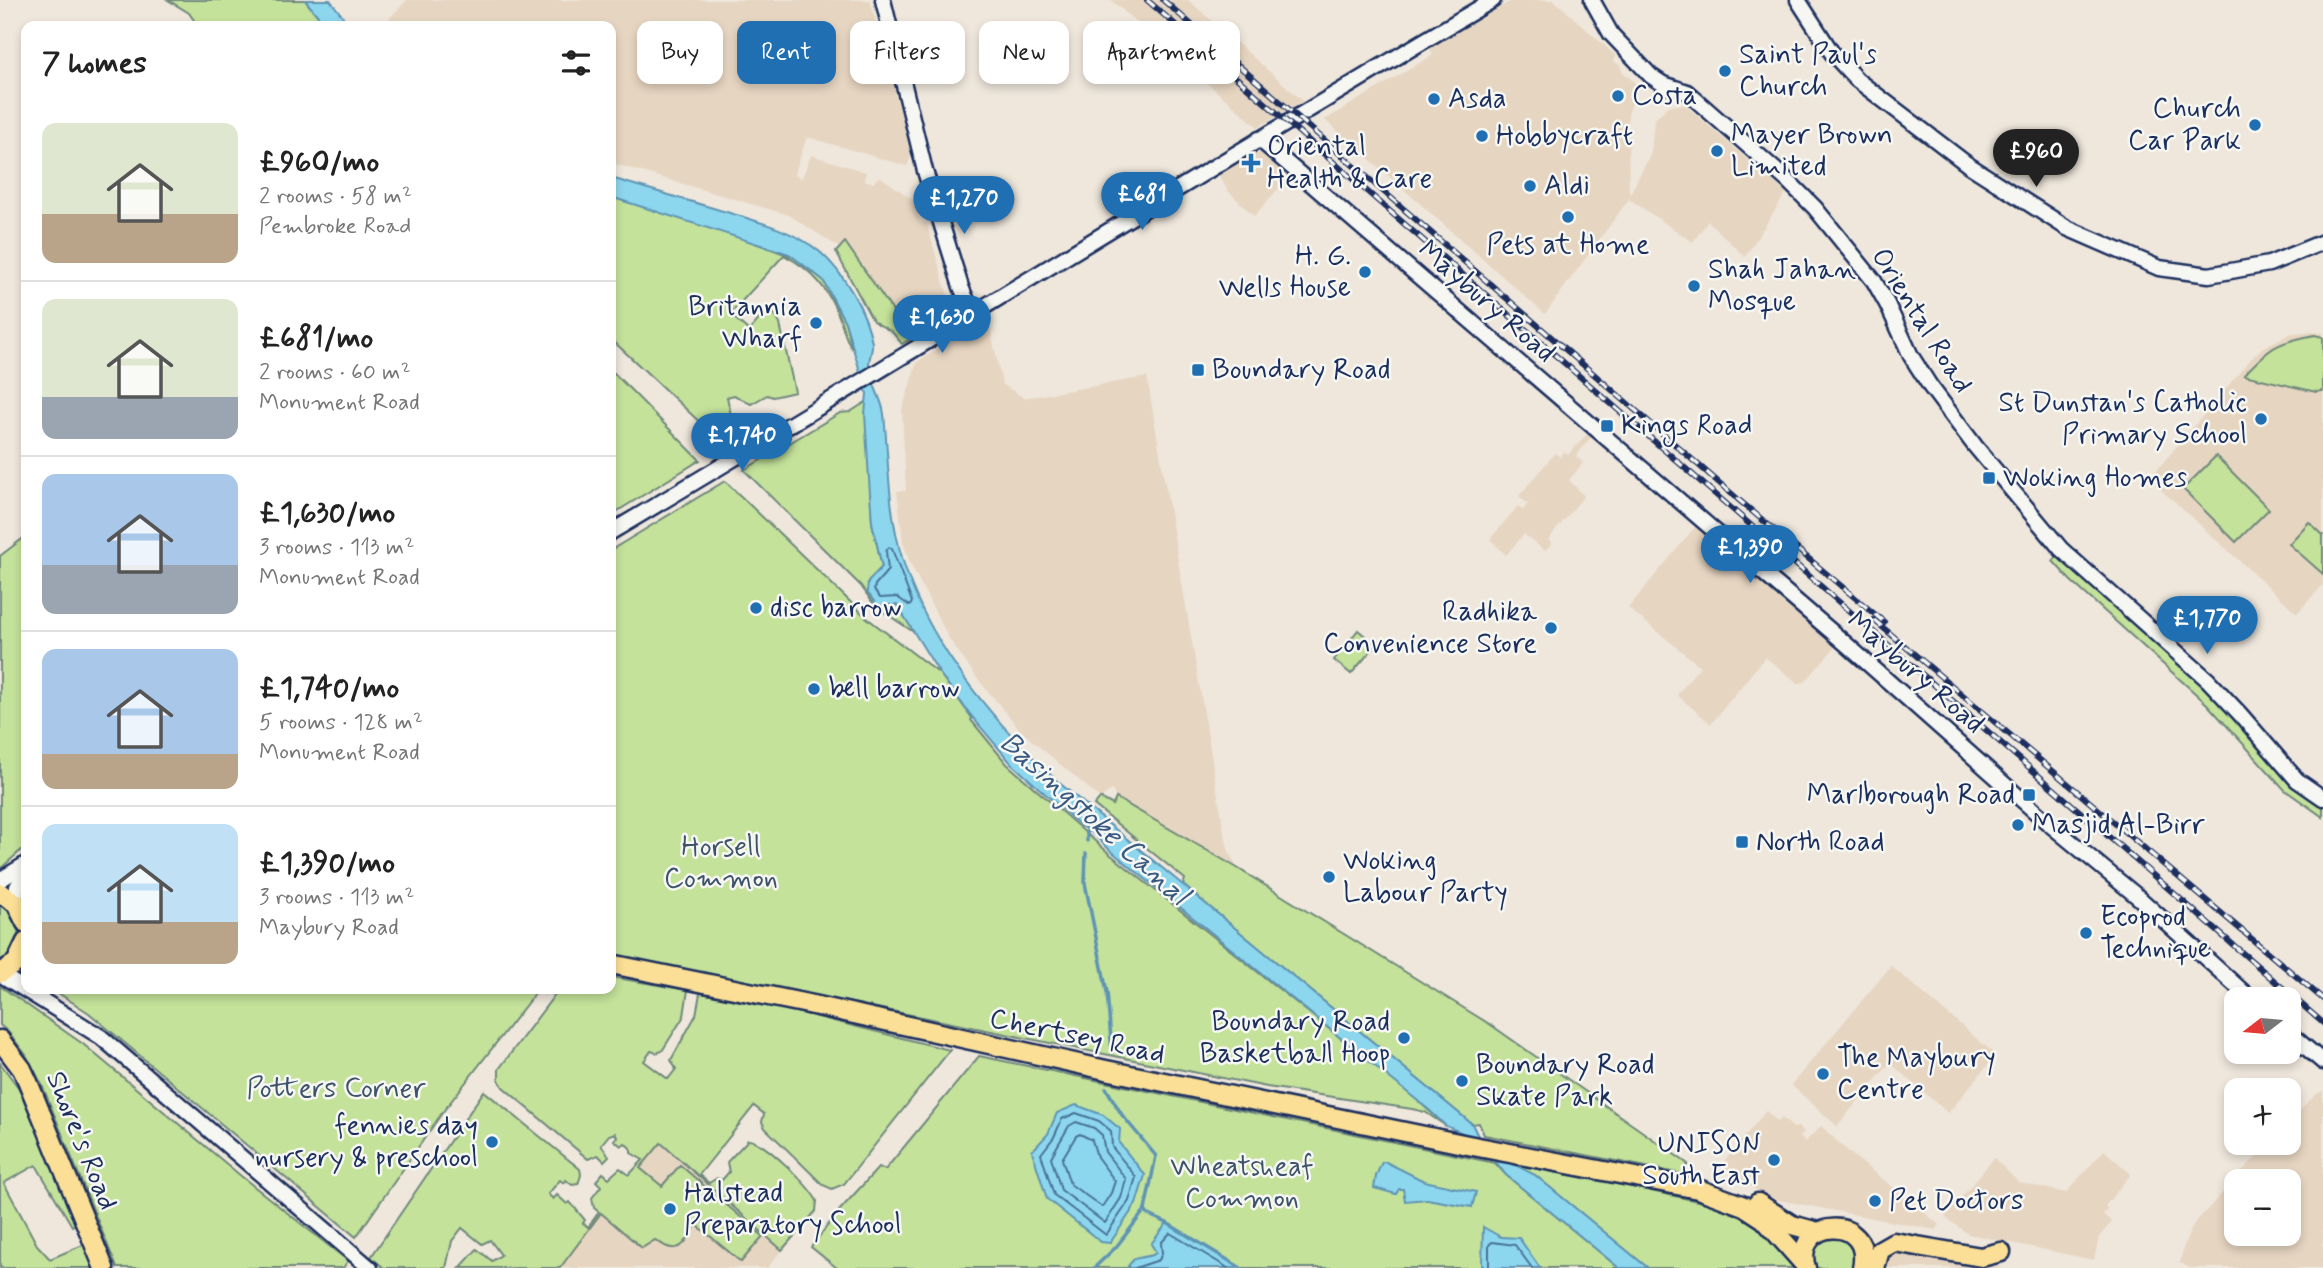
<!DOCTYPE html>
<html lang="en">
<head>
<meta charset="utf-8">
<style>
  body { margin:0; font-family:Mynerve,sans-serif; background:#f2f2f2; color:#222; height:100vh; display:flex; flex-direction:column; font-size:26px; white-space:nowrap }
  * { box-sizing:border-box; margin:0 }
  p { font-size:23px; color:#767676 }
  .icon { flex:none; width:38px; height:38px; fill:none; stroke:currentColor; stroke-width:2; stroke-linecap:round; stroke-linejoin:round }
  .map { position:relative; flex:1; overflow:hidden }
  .details { position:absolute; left:21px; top:21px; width:595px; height:973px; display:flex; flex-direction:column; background:#fff; border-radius:14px; box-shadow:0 4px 10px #0003 }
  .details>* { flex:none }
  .guide { position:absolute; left:637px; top:21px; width:665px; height:63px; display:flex; gap:14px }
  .needle { width:46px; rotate:254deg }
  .controls { position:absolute; left:2224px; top:987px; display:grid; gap:14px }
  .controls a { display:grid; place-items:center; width:77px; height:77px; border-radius:14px; background:#fff; box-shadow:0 4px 10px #0003; font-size:35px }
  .price { position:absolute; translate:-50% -60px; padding:0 16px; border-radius:24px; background:#1f6fb2; color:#fff; font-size:23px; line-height:46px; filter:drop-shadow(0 2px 4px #0008) }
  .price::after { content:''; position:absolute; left:50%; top:42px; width:21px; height:16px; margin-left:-10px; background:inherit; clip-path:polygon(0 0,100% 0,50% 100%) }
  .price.active { background:#222; color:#fff }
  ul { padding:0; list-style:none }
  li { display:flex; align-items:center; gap:21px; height:175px; padding:0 21px }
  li+li { border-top:2px solid #e0e0e0 }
  li span { display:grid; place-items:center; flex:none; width:196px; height:140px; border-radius:14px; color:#555 }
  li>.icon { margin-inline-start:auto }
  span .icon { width:84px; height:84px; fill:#fffc; stroke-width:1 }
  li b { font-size:30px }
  h2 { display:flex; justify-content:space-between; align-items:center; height:84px; padding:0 21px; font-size:30px }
  .pill { padding:0 24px; border-radius:14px; background:#fff; box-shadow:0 4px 10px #0003; font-size:24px; line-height:63px }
  .pill.active { background:#1f6fb2; color:#fff }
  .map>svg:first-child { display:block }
  .built { fill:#e6d5c1; fill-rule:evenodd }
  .green { fill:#c4e29a; stroke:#70887c; stroke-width:2 }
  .water { fill:#8dd7ee; stroke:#5f94b4; stroke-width:2 }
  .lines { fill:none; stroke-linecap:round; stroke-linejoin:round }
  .shore { stroke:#497298; stroke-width:2 }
  .stream { stroke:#5f94b4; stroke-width:3.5 }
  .minor-casing { stroke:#1b2f5e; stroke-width:19 }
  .major-casing { stroke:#1b2f5e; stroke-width:23 }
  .minor { stroke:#f6f6f2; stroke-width:14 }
  .major { stroke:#fbdf96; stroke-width:18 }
  .rail-casing { stroke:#1b2f5e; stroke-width:6 }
  .rail { stroke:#f6f6f2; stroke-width:3.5; stroke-dasharray:10; stroke-linecap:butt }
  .poi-dot { fill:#1f6fb2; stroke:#f6f6f2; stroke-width:2.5 }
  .labels { text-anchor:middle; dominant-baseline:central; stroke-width:5; stroke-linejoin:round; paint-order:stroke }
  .poi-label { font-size:28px; fill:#1b2f5e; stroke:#f6f6f2; text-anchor:start }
  .street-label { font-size:28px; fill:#1b2f5e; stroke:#f6f6f2 }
  .park-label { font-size:28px; fill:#3d536a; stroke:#f6f6f2 }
  .water-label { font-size:30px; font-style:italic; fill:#385982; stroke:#f6f6f2 }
</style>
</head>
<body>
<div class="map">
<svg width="2323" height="1268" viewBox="0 0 2323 1268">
  <rect width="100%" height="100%" fill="#efe7dc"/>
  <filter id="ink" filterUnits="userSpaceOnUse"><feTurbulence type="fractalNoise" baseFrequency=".0143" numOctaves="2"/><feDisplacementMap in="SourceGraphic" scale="14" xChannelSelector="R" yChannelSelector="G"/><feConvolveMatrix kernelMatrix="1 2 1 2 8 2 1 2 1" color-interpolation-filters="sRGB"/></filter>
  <g filter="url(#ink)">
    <!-- built -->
    <g class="built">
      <path d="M407 0H870L912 154 907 166 807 137 794 175 802 178 811 155 866 172 864 180 874 183 877 178 881 177 913 200 920 221 927 225 951 307 948 312 908 325 897 317 845 242 840 248 789 215 611 163V26H382Z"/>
      <path d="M1111 0H1188L1303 101 1258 127Z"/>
      <path d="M1513 0H1554L1616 56 1613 61 1620 65 1622 71 1639 86 1628 114 1629 196 1651 153 1654 120 1668 106 1685 105 1786 193 1745 257 1708 221 1693 242 1629 199 1545 314 1325 120 1433 55 1430 48Z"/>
      <path d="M1256 153H1262L1289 177 1254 216 1228 191 1219 175Z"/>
      <path d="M988 317 1002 384 1024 398 1147 377 1224 831 1228 849 1236 866 1116 798 1112 790 1100 798 1022 732 977 678 949 639 910 563 903 542 897 491H906L902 410 917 362Z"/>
      <path d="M2311 332 2323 333V585L2297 613 2149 479 2250 360 2263 347 2292 333Z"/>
      <path d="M1589 432 1592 436 1576 456 1583 463 1569 480 1584 496 1548 540 1552 543 1545 551 1524 534 1506 555 1490 539 1518 506 1523 510 1528 504 1519 496 1555 453 1560 457 1564 452 1568 455Z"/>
      <path d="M1696 526 1835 647 1805 682 1798 683 1765 657 1711 724 1677 695 1700 666 1628 608Z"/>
      <path d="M1891 966 1996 1055 1948 1113 1890 1063 1837 1126 1791 1085Z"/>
      <path d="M2323 1091V1268H2190L2180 1263 2184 1245 2193 1225 2269 1143H2289V1122L2315 1095ZM2236 1181H2289V1234H2236Z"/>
      <path d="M1766 1111 1778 1122 1782 1118 1794 1128 1798 1127 1804 1132 1800 1137 1805 1142 1821 1126 1850 1153 1940 1225 1936 1230 1778 1200 1762 1194 1720 1166Z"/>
      <path d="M661 1143 782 1250 767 1268H560L601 1213Z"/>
      <path d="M2104 1150 2131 1174 2105 1206 2108 1209 2103 1214 2112 1222 2099 1237 2094 1260 1968 1234 1945 1217 1994 1158 2018 1182 2066 1193Z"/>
      <path d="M1897 1245 2005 1268H1885L1892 1247Z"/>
    </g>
    <!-- green -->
    <g class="green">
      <path d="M168 0H305L326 26H198L189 13Z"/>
      <path d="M611 197 708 226 796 258 823 280 845 322 852 349C846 341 844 330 840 319 829 290 813 270 784 255L730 314 749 331 766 311 769 315 773 311 780 324 795 392 773 397 767 395 751 404 734 395 727 397 735 433 722 443 611 339Z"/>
      <path d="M845 242 897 317 908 325 948 312V315L902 344 892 332 873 321 836 252Z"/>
      <path d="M2315 335 2323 337V391L2316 392 2244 375C2270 347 2277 342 2315 335Z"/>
      <path d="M611 370 700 460 611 515Z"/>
      <path d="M866 402 872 522 882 567 873 576 885 606 897 605 915 633 875 606 861 586 744 470 840 413 850 412Z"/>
      <path d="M2216 456 2269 509 2236 542 2183 489Z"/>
      <path d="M725 481 867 618 940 674 972 718 971 720 1007 764 1111 855 1407 1091 1446 1126 1425 1112 1412 1109 1267 1087 611 954V550Z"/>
      <path d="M2309 522 2323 535V574L2289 544Z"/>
      <path d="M26 536V846L0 869V556Z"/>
      <path d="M2060 553 2154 638 2323 802V817L2285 790 2207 704 2070 580 2053 561Z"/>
      <path d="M1358 630 1376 645 1351 674 1334 660Z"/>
      <path d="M1100 798 1113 805 1116 798 1234 866 1491 1025 1688 1164 1682 1174 1484 1135 1479 1123 1472 1124 1183 885 1185 879 1094 805Z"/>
      <path d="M0 900C25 914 24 948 0 963Z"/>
      <path d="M611 977 688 990 684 1016 662 1051 657 1053 651 1051 644 1061 668 1079 676 1069 671 1060 696 1015 701 988 950 1050 844 1184 832 1189 823 1185 765 1128 762 1122 764 1114 754 1106 699 1175 709 1183 717 1178 722 1180 729 1172 727 1162 748 1140C764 1140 809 1186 817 1201L816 1211 782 1250 661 1143 640 1168 662 1186 680 1165 763 1236 741 1262 698 1226 702 1221 700 1220C690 1230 686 1256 665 1246 662 1244 659 1242 655 1240L642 1248 601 1213 560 1268H460L477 1249 492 1261 501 1255 490 1240 482 1244 462 1228 452 1241 446 1268H384L371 1257 484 1091 580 1169 581 1175 578 1184 572 1185 566 1180 564 1183 560 1180 548 1194 553 1199 557 1195 567 1204 570 1202 585 1220 583 1223 588 1227 599 1212 594 1208 592 1198 601 1186 596 1181 603 1173 609 1178 620 1168 629 1175 643 1160 631 1153V1149L625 1143 621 1146 614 1140 617 1137 615 1133 609 1135 601 1145 609 1156 604 1161 598 1155 588 1159 503 1087 499 1080V1069L559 989H611Z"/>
      <path d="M0 986 83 1044 241 1176 348 1261 343 1268H117L42 1085 26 1055 9 1033 0 1025Z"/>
      <path d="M52 989H538L442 1113 356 1237 89 1013Z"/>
      <path d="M979 1056 1495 1163 1506 1175 1619 1268H837L811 1247 839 1211 879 1167 885 1170Z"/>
      <path d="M0 1063 18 1087 78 1223 72 1226 36 1165 4 1183 37 1245 50 1259 85 1244 95 1268H0Z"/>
      <path d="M1514 1158 1539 1167 1707 1203 1735 1212 1759 1226 1797 1268H1648L1535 1175 1511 1164Z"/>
      <path d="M1842 1236 1854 1247 1853 1268H1817C1812 1259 1812 1242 1824 1237 1829 1236 1837 1236 1842 1236Z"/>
    </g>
    <!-- water -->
    <g class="water">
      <path d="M305 0H330L350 26H326Z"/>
      <path d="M611 178C645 188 679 198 713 208 749 219 790 228 820 252 843 272 867 312 872 343 873 350 869 357 869 364 869 381 882 397 884 414 889 464 888 513 903 561 929 646 993 721 1057 781L1472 1124 1478 1136 1511 1163 1535 1175 1648 1268H1619L1506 1175 1492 1157 1463 1133 1446 1126 1429 1110 1111 851 1089 830 1081 826 1011 763 973 718 940 674 897 605H877L867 592 868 582 882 567 872 522 869 479 865 414 867 394 845 322 823 280 789 254 611 197Z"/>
      <path d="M1076 1105 1103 1115 1120 1129 1119 1143 1145 1175 1136 1204 1110 1243 1101 1242 1047 1199 1032 1151 1048 1134 1057 1113Z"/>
      <path d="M1382 1162H1386L1424 1181 1476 1192 1472 1207 1427 1199 1405 1201 1403 1189H1399L1396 1194 1374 1188 1376 1176Z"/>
      <path d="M1167 1223 1241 1268H1131L1128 1266 1134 1259 1153 1255 1156 1252 1151 1244Z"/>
      <path d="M1483 1227 1501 1237 1519 1238 1540 1268H1485L1482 1265Z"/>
    </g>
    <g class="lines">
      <!-- shore -->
      <g class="shore">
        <path d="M889 547 892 549 912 602 910 606 897 597 880 598 874 590 875 585 888 570 886 551Z"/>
        <path d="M1076 1113 1099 1121 1111 1131 1112 1147 1136 1177 1129 1201 1106 1235 1054 1195 1041 1154 1054 1137 1062 1119Z"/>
        <path d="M1076 1122 1094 1128 1102 1135 1105 1152 1126 1179 1121 1198 1105 1223 1061 1190 1051 1157 1069 1126Z"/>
        <path d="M1080 1134 1092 1140 1097 1157 1115 1181 1111 1193 1102 1207 1070 1184 1062 1159 1076 1136Z"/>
        <path d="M1135 1268 1159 1260 1162 1253 1161 1243 1170 1233 1228 1268"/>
        <path d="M1489 1268V1245L1492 1242 1515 1245 1532 1268"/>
      </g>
      <!-- stream -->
      <g class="stream">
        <path d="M1087 841V826"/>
        <path d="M1086 853 1085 883 1107 992 1112 1052"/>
        <path d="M1145 1210 1147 1214 1167 1223 1241 1268"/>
        <path d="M1094 1268 1116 1247 1145 1210 1156 1156 1122 1115 1106 1088"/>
      </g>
      <defs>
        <g id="minor">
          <path d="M883 0 925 171 961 287 973 314"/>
          <path d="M1592 0 1611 34 1651 76 1663 84 1687 92 1789 182 1815 208 1874 281 1887 304 1911 356 1930 386 1975 446 2061 549 2208 680 2240 714 2297 780 2323 798"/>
          <path d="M1798 0 1832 53 1857 80 1967 164 2067 228 2159 268 2209 275 2269 264 2323 242"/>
          <path d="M1259 139 1846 644 2047 822 2138 897 2251 999"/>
          <path d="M611 532C906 357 1197 174 1493 0"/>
          <path d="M0 880 26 864"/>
          <path d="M16 903 17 887 26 871"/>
          <path d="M0 974 101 1037 370 1268"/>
          <path d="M2289 1033 2323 1062"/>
        </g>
        <g id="major">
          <path d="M0 893 16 903 26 923"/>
          <path d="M611 964 818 1006 1106 1070 1468 1145 1698 1189 1744 1206 1764 1219 1804 1264"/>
          <path d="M0 973 16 963 26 942"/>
          <path d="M0 1040 22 1069 28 1082 104 1268"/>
          <path d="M1758 1203 1792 1225 1818 1232"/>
          <path d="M1806 1268C1791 1218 1874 1213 1862 1268"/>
          <path d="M1875 1268 1880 1250 1894 1242 1981 1257 2001 1252"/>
        </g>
      </defs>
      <!-- minor casing -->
      <use href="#minor" class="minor-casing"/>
      <!-- major casing -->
      <use href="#major" class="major-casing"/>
      <!-- minor -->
      <use href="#minor" class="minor"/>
      <!-- major -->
      <use href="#major" class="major"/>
      <defs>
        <g id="rail">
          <path d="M1147 0 2323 1023"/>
          <path d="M1163 0 1740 501 1884 622"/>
          <path d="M1874 620 2323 999"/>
        </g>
      </defs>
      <!-- rail casing -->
      <use href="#rail" class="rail-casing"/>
      <!-- rail -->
      <use href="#rail" class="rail"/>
    </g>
  </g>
  <!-- markers -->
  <g class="poi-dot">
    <circle cx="1725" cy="71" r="7"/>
    <circle cx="1618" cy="96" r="7"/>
    <circle cx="1434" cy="99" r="7"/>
    <circle cx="2255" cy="125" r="7"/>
    <circle cx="1482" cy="136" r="7"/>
    <circle cx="1717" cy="151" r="7"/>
    <path d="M1247.5 152.5h7v7h7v7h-7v7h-7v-7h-7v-7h7z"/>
    <circle cx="1530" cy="186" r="7"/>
    <circle cx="1568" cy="217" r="7"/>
    <circle cx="1365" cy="272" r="7"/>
    <circle cx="1694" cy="286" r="7"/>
    <circle cx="816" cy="323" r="7"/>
    <rect x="1191" y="363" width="14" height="14" rx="3.5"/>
    <circle cx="2261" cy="419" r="7"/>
    <rect x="1600" y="419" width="14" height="14" rx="3.5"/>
    <rect x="1982" y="471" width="14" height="14" rx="3.5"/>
    <circle cx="756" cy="608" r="7"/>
    <circle cx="1551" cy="628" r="7"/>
    <circle cx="814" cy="689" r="7"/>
    <rect x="2022" y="788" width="14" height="14" rx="3.5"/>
    <circle cx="2018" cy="825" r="7"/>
    <rect x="1735" y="835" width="14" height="14" rx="3.5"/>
    <circle cx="1329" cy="877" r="7"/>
    <circle cx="2086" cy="933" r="7"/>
    <circle cx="1404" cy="1038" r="7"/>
    <circle cx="1823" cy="1074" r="7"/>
    <circle cx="1462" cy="1081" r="7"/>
    <circle cx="492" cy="1142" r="7"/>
    <circle cx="1774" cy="1160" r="7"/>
    <circle cx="1875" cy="1201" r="7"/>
    <circle cx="670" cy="1209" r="7"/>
  </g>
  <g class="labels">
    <!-- poi labels -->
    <g class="poi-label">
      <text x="1739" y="55">Saint Paul's<tspan x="1739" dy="32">Church</tspan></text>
      <text x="1632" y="96">Costa</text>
      <text x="1448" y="99">Asda</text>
      <text x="2241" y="109" text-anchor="end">Church<tspan x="2241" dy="32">Car Park</tspan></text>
      <text x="1731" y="135">Mayer Brown<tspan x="1731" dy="32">Limited</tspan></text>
      <text x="1496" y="136">Hobbycraft</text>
      <text x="1267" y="147">Oriental<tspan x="1267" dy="32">Health &amp; Care</tspan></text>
      <text x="1544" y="186">Aldi</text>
      <text x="1568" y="245" text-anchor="middle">Pets at Home</text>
      <text x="1351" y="256" text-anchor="end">H. G.<tspan x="1351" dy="32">Wells House</tspan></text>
      <text x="1708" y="270">Shah Jahan<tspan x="1708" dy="32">Mosque</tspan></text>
      <text x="802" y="307" text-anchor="end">Britannia<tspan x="802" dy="32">Wharf</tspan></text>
      <text x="1212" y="370">Boundary Road</text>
      <text x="2247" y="403" text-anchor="end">St Dunstan's Catholic<tspan x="2247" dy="32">Primary School</tspan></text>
      <text x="1621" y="426">Kings Road</text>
      <text x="2003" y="478">Woking Homes</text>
      <text x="770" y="608">disc barrow</text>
      <text x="1537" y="612" text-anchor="end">Radhika<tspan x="1537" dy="32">Convenience Store</tspan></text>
      <text x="828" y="689">bell barrow</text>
      <text x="2015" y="795" text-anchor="end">Marlborough Road</text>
      <text x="2032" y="825">Masjid Al-Birr</text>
      <text x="1756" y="842">North Road</text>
      <text x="1343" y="861">Woking<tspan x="1343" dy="32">Labour Party</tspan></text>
      <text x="2100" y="917">Ecoprod<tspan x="2100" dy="32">Technique</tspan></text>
      <text x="1390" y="1022" text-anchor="end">Boundary Road<tspan x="1390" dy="32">Basketball Hoop</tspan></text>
      <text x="1837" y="1058">The Maybury<tspan x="1837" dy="32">Centre</tspan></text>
      <text x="1476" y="1065">Boundary Road<tspan x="1476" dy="32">Skate Park</tspan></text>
      <text x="478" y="1126" text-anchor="end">fennies day<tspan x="478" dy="32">nursery &amp; preschool</tspan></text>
      <text x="1760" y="1144" text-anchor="end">UNISON<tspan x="1760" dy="32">South East</tspan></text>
      <text x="684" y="1193">Halstead<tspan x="684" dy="32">Preparatory School</tspan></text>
      <text x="1889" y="1201">Pet Doctors</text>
    </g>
    <!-- street labels -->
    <g class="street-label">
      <text transform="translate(1486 302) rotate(41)">Maybury Road</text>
      <text transform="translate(1921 321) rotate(58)">Oriental Road</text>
      <text transform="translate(1915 673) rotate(41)">Maybury Road</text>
      <text transform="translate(1077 1037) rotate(12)">Chertsey Road</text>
      <text transform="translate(81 1141) rotate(68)">Shore's Road</text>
    </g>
    <!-- park labels -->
    <g class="park-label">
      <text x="721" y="847">Horsell<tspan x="721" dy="32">Common</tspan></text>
      <text x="336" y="1089">Potters Corner</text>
      <text x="1242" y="1167">Wheatsheaf<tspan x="1242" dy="32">Common</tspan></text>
    </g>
    <!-- water labels -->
    <g class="water-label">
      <text transform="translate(1094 819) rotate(42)">Basingstoke Canal</text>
    </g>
  </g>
</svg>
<div class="controls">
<a><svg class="needle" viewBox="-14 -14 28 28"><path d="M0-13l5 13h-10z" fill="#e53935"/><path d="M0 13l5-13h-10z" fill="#767676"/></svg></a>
<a>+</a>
<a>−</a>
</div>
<b class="price active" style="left:2036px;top:189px">£960</b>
<b class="price" style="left:1142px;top:232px">£681</b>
<b class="price" style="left:964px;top:236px">£1,270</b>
<b class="price" style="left:942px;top:355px">£1,630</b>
<b class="price" style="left:742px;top:473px">£1,740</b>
<b class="price" style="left:1750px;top:585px">£1,390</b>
<b class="price" style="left:2207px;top:656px">£1,770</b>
<div class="guide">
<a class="pill">Buy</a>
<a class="pill active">Rent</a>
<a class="pill">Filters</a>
<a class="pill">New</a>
<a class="pill">Apartment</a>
</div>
<section class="details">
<h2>7 homes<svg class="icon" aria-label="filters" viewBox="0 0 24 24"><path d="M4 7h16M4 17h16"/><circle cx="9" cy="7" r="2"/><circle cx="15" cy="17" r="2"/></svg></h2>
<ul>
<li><span style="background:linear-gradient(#dfe7d0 65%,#b9a48a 0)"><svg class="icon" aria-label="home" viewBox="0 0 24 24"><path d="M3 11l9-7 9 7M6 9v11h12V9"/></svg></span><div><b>£960/mo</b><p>2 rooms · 58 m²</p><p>Pembroke Road</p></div></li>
<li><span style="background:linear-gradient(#dfe7d0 70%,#9aa5b1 0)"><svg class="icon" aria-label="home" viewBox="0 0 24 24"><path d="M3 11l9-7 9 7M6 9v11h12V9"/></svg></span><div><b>£681/mo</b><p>2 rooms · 60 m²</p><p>Monument Road</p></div></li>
<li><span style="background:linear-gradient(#a9c7e8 65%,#9aa5b1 0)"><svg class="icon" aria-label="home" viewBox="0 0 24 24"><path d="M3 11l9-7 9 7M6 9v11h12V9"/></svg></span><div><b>£1,630/mo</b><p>3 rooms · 113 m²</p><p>Monument Road</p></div></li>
<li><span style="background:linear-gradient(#a9c7e8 75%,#b9a48a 0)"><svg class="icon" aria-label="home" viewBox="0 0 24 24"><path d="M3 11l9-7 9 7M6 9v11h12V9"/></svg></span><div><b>£1,740/mo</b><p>5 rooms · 128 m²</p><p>Monument Road</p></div></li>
<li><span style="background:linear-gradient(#bfe0f5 70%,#b9a48a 0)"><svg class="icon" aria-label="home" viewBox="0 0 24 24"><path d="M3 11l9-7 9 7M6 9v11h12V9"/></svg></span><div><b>£1,390/mo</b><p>3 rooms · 113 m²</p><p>Maybury Road</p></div></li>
</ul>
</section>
</div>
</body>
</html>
